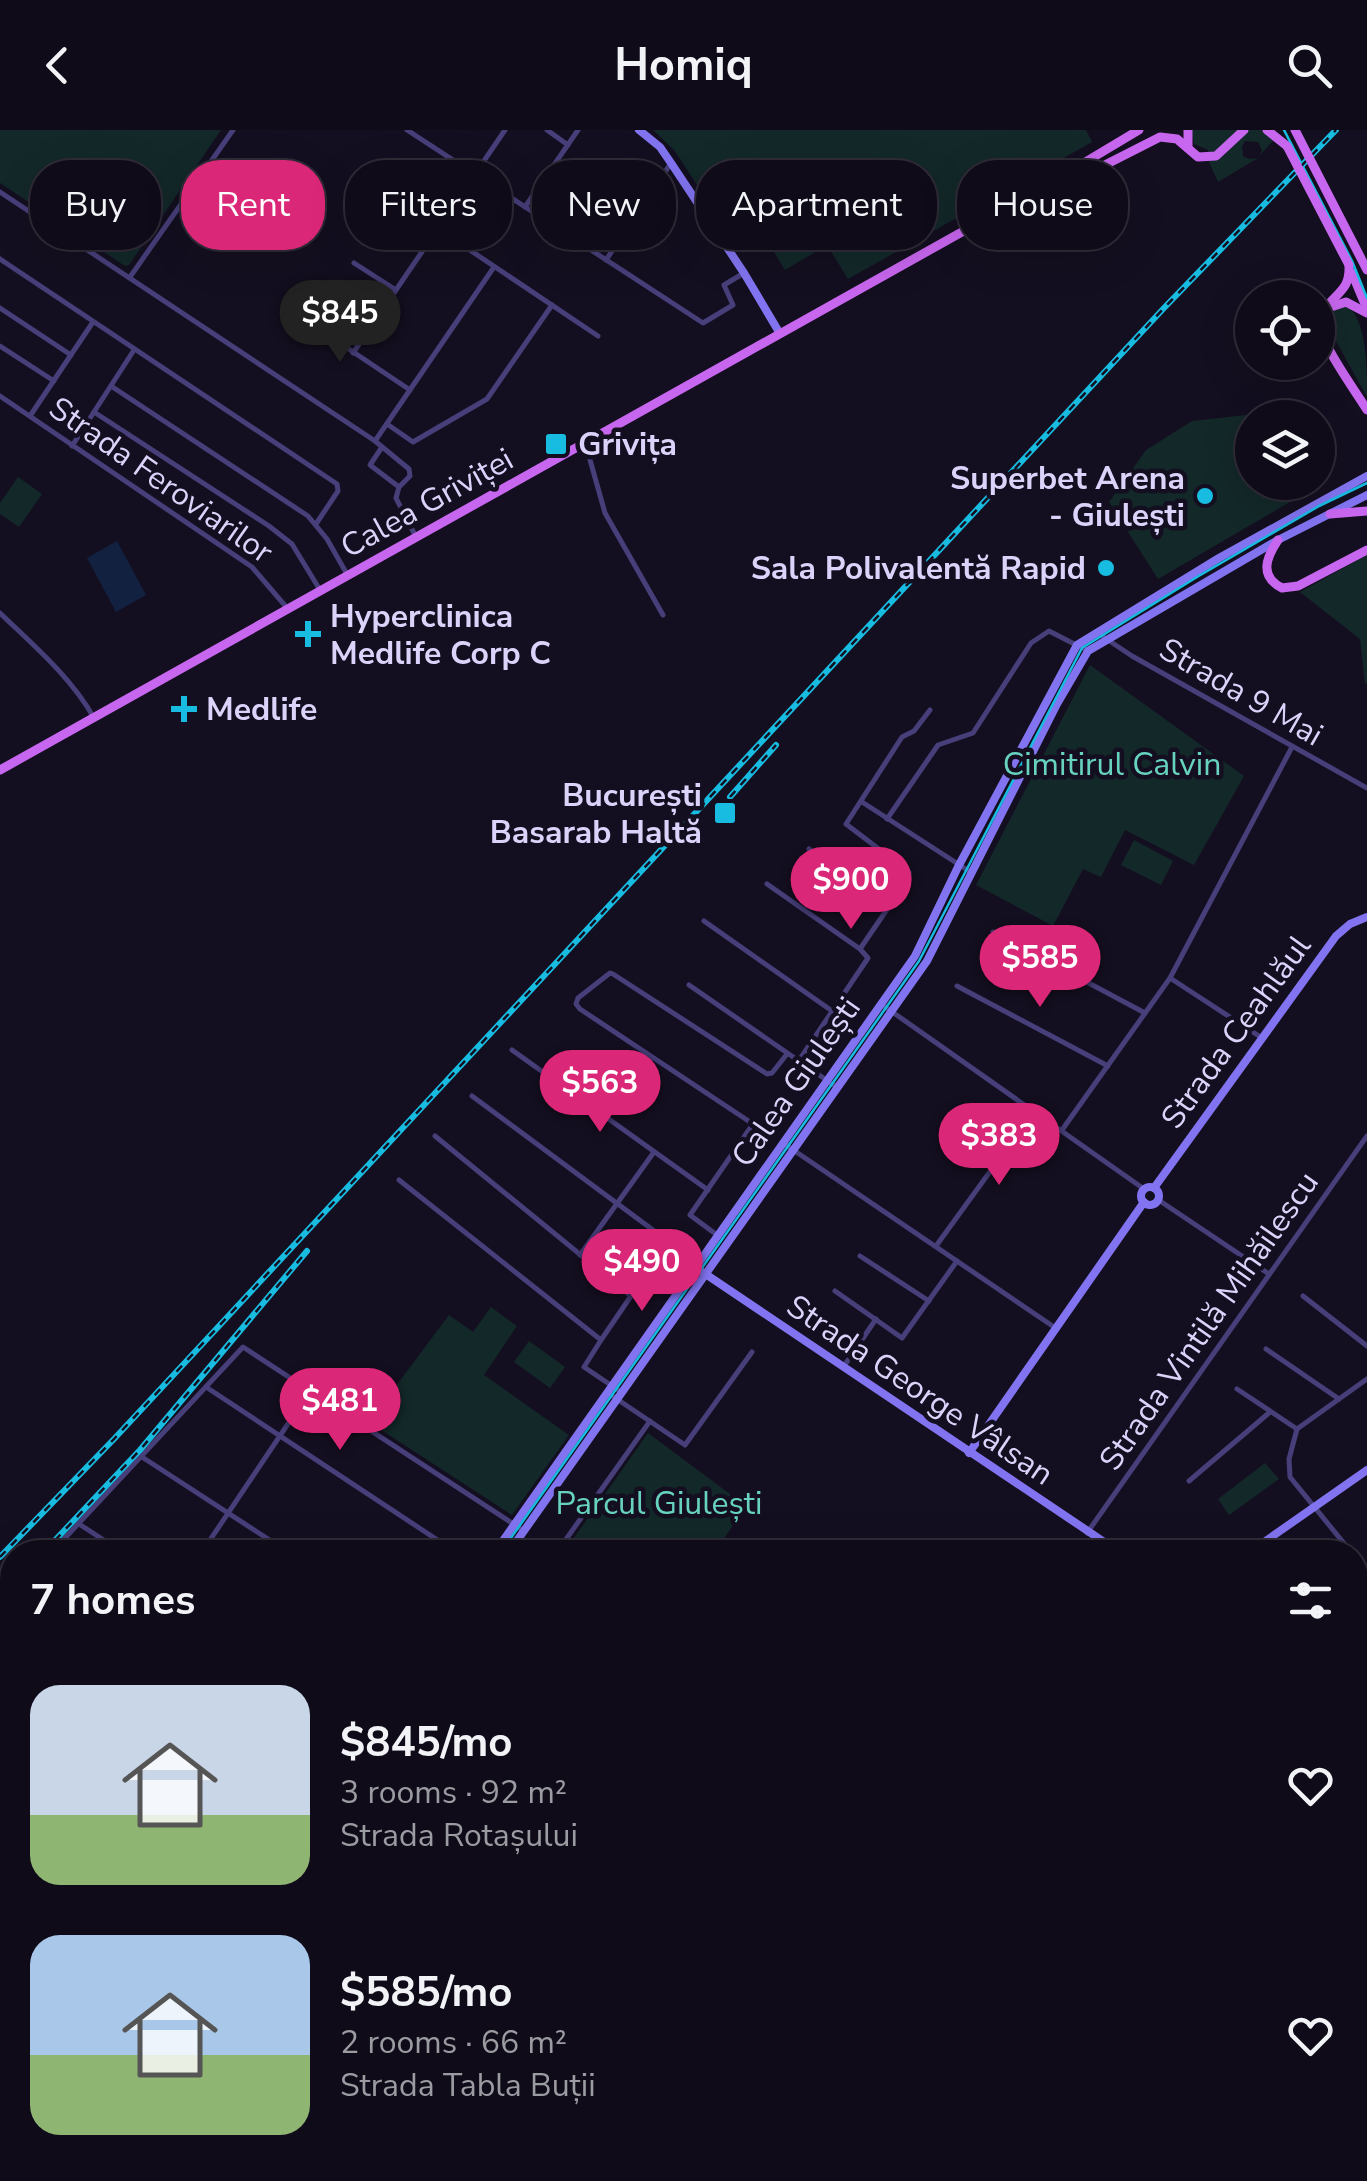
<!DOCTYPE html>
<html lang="en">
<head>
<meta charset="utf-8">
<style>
  body { margin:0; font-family:"Nunito Sans",sans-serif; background:#1d1925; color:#f1f3f6; height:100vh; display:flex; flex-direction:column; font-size:38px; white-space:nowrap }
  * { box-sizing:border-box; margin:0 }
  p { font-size:32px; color:#9b9ba2 }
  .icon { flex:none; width:55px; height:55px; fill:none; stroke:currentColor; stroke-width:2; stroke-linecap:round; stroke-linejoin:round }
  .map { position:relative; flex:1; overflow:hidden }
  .sheet { position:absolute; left:0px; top:1410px; width:1368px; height:642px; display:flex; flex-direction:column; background:#0f0b18; border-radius:40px 40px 0 0; box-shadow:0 10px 40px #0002,0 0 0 2px #2f2b37 }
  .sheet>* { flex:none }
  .guide { position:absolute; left:30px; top:30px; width:1308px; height:90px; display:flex; gap:20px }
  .tools { position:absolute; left:1235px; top:150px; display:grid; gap:20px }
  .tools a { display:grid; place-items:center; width:100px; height:100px; border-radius:50%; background:#0f0b18; box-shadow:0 10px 40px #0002,0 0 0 2px #2f2b37; font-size:50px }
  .price { position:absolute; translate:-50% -85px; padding:0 22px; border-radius:35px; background:#db2777; color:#fff; font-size:32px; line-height:65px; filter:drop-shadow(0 2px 5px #0008) }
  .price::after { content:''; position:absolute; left:50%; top:60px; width:30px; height:22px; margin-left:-15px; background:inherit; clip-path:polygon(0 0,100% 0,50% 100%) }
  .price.on { background:#222; color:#fff }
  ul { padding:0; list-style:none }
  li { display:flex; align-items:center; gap:30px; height:250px; padding:0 30px }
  li span { display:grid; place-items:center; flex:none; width:280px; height:200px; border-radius:30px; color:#555 }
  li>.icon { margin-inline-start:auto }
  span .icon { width:120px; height:120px; fill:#fffc; stroke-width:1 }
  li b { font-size:42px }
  h2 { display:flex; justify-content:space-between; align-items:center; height:120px; padding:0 30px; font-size:42px }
  .chip { padding:0 35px; border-radius:40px; background:#0f0b18; box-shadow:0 10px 40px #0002,0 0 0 2px #2f2b37; font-size:35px; line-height:90px }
  .chip.on { background:#db2777; color:#fff }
  header { display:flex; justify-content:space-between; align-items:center; height:130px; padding:0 30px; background:#0f0b18; font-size:45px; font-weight:700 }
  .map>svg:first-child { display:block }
  .green { fill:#132829 }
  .water { fill:#132141 }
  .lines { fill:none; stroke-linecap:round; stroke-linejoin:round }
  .street { stroke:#473f7a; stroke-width:5 }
  .secondary { stroke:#8274f0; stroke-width:8 }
  .primary { stroke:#c766ee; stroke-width:9 }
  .tram { stroke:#18bce1; stroke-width:2.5 }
  .rail-casing { stroke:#18bce1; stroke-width:6 }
  .rail { stroke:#140f20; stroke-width:2.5; stroke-dasharray:8; stroke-linecap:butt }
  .primary-bridge { stroke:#c766ee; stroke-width:9 }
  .poi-dot { fill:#18bce1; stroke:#140f20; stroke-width:4 }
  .labels { text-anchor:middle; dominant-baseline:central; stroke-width:9; stroke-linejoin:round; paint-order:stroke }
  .poi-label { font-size:32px; font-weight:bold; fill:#dbd3fa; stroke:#140f20; text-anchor:start }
  .street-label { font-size:32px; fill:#dbd3fa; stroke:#140f20 }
  .park-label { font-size:32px; fill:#67d2c0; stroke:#140f20 }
</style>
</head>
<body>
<header><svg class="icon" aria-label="back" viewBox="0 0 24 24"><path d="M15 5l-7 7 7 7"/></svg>Homiq<svg class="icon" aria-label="search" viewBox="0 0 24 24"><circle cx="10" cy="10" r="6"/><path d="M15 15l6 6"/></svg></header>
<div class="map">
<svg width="1367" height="2051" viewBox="0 0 1367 2051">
  <rect width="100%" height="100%" fill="#140f20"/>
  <!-- green -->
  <g class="green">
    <path d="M0 0H221L129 135 125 136 0 53Z"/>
    <path d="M653 0H1086L1092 12 848 149 827 115 785 140 749 81 722 93 674 20Z"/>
    <path d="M1191 0H1272L1273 11 1259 26 1262 20 1258 12 1245 11 1242 17 1243 26 1249 29 1258 28 1218 52 1209 32 1208 20 1194 14Z"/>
    <path d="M1347 176C1367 190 1367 238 1367 267L1327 195 1336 178Z"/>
    <path d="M1255 284 1252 352 1294 353 1298 361 1297 368 1158 449 1109 372 1146 320 1192 291Z"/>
    <path d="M18 347 42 364 19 397 0 384V373Z"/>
    <path d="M1367 425V553L1365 554 1360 509 1300 462Z"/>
    <path d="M1090 535 1244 646 1194 735 1125 700 1101 747 1083 739 1053 796 976 755Z"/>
    <path d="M1134 710 1173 731 1161 755 1121 735Z"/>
    <path d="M491 1177 517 1196 484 1245 569 1305 512 1385 369 1292 449 1185 473 1202Z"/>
    <path d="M529 1211 565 1237 550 1258 514 1232Z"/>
    <path d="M648 1303 746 1376 715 1422H564Z"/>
    <path d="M1265 1333 1279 1349 1229 1385 1218 1369Z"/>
  </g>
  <!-- water -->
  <g class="water">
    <path d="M117 411 146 465 116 482 87 428Z"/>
    <path d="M1367 1899V2051H949L981 2040H1355V1904Z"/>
  </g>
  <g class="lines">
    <!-- street -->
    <g class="street">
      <path d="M407 0 703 193 733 175 724 155 744 143"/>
      <path d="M547 0 568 15"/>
      <path d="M0 62 375 311 409 339 410 346 399 357 396 368 416 407"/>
      <path d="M525 77 578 0"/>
      <path d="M437 98 598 206"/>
      <path d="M0 129 337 354 338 361 316 394"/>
      <path d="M606 130 671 33"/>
      <path d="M354 133 396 160"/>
      <path d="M130 147 233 0"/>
      <path d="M0 178 71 225"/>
      <path d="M298 185 410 260"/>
      <path d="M0 216 54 251"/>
      <path d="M353 223 505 0"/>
      <path d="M111 256 308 386 327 409 348 446"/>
      <path d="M0 266 252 437 288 479"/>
      <path d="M94 282 269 396 292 414 320 460"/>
      <path d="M30 286 93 192"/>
      <path d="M387 294 413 312 487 269 552 175"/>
      <path d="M375 311 494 137"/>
      <path d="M585 312 605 383 663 485"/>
      <path d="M72 316 134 220"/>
      <path d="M382 317 370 335 399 357"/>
      <path d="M0 483C33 515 71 547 94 588"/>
      <path d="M1100 501 1102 506 1132 526 1367 658"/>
      <path d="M862 672 972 743"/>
      <path d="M887 689 938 615 973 603 1031 513 1049 501 1088 521"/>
      <path d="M809 719 889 777"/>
      <path d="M767 754 860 819"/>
      <path d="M704 791 832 881"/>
      <path d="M993 802 1145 883"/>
      <path d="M1170 848 1262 908"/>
      <path d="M689 855 838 958"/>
      <path d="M957 856 1108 936"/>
      <path d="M881 874 1144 1059"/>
      <path d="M512 920 708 1060"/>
      <path d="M798 932 868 828 860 819 909 747V742L846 694 902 607 914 601 930 580"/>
      <path d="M472 966 657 1103"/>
      <path d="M1062 1000 1170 848 1292 617"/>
      <path d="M435 1006 631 1166 601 1210"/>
      <path d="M783 1013 1057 1199"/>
      <path d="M399 1050 601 1210 584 1237 621 1262"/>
      <path d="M1157 1069 1269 1144"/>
      <path d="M717 1105 690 1085 753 994 580 879 576 874 578 868 610 843 613 844 767 944 772 943 787 924"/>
      <path d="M936 1116 1034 981"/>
      <path d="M580 1125 654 1022"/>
      <path d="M860 1126 929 1171"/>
      <path d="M835 1161 902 1208 957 1131"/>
      <path d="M1303 1166 1367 1216"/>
      <path d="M1266 1219 1339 1269"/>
      <path d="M844 1236 876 1189"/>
      <path d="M206 1257 445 1415 443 1422"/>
      <path d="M1237 1259 1297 1299"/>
      <path d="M608 1263 685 1315 752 1222"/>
      <path d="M1297 1299 1289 1329 1290 1347 1351 1422"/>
      <path d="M1297 1299 1367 1249"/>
      <path d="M142 1327 288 1422"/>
      <path d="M1189 1351 1270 1282"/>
      <path d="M79 1394 122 1422"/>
      <path d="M1087 1403 1367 1006"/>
      <path d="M52 1422 243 1217 524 1401"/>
      <path d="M202 1422 310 1261"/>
      <path d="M557 1422 650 1291"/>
      <path d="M1355 1432 1366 1475"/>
      <path d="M1355 1579 1367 1577"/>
      <path d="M0 1654 12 1663"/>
      <path d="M0 1733 12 1742"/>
      <path d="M0 1811 12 1821"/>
      <path d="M0 1888 12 1897"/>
      <path d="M0 1964 12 1974"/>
      <path d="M0 2044 9 2051"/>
      <path d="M56 2045 70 2051"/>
      <path d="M426 2051 429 2040"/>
      <path d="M469 2051 470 2040"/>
    </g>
    <!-- secondary -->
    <g class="secondary">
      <path d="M639 0 660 17 671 33 744 143 779 202"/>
      <circle cx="1150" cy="1066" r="9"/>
      <path d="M1154 1058 1336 806 1350 794 1367 787"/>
      <path d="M695 1137 1119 1422"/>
      <path d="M969 1323 1144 1072"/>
      <path d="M495 1422 915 826 958 737 1077 515 1219 428 1367 346"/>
      <path d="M509 1422 927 831 1057 574 1088 521 1278 410 1367 365"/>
      <path d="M1250 1422 1367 1340"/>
      <path d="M0 1594 12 1590"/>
      <path d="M1355 1841 1367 1833"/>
      <path d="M53 2051 58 2040"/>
      <path d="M63 2051 68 2040"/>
    </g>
    <!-- primary -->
    <g class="primary">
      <path d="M1188 0V18"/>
      <path d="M1267 0 1287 16"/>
      <path d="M1075 43 1103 36 1160 7 1177 9 1198 27 1216 26 1244 0"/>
      <path d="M1349 135C1350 157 1341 160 1328 175 1323 181 1319 188 1320 196 1322 215 1356 262 1367 280"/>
      <path d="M1352 143 1367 179"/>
      <path d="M1331 177 1346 172 1367 183"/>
      <path d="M1330 384 1367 381"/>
      <path d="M1278 410C1266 428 1259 446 1282 458L1298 456 1367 420"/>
      <path d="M0 640 1062 46 1139 0"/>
    </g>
    <!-- tram -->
    <g class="tram">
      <path d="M1284 0 1352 131 1367 168"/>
      <path d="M501 1422 919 831 1082 518 1197 447 1319 376 1367 353"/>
      <path d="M61 2051 66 2040"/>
    </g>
    <defs>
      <g id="rail">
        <path d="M730 667 776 615"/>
        <path d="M44 1422 140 1320 307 1121"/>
        <path d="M0 1427 114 1309 1164 178 1336 0"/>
        <path d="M0 1462 12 1449"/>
      </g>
    </defs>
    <!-- rail casing -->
    <use href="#rail" class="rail-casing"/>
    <!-- rail -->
    <use href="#rail" class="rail"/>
    <!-- primary-bridge -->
    <g class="primary-bridge">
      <path d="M1295 0 1367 140"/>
      <path d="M1287 16 1349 135"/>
    </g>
  </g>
  <!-- markers -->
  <g class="poi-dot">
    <rect x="544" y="302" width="24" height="24" rx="5"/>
    <circle cx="1205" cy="366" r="10"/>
    <circle cx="1106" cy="438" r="10"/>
    <path d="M303 489h10v10h10v10h-10v10h-10v-10h-10v-10h10z"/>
    <path d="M179 564h10v10h10v10h-10v10h-10v-10h-10v-10h10z"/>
    <rect x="713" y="671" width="24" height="24" rx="5"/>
  </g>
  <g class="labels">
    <!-- poi labels -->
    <g class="poi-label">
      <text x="578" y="314">Grivița</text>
      <text x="1185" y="348" text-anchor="end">Superbet Arena<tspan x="1185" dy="37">- Giulești</tspan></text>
      <text x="1086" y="438" text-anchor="end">Sala Polivalentă Rapid</text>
      <text x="330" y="486">Hyperclinica<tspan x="330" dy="37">Medlife Corp C</tspan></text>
      <text x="206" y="579">Medlife</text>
      <text x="702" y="665" text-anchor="end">București<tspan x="702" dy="37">Basarab Haltă</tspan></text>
    </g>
    <!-- street labels -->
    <g class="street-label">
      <text transform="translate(161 350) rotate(35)">Strada Feroviarilor</text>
      <text transform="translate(427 373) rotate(-29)">Calea Griviței</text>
      <text transform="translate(1241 562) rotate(30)">Strada 9 Mai</text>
      <text transform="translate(1236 902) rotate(-54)">Strada Ceahlăul</text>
      <text transform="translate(796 952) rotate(-55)">Calea Giulești</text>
      <text transform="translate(1209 1191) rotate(-55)">Strada Vintilă Mihăilescu</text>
      <text transform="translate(920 1260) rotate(34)">Strada George Vâlsan</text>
    </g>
    <!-- park labels -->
    <g class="park-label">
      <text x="1112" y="634">Cimitirul Calvin</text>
      <text x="659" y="1373">Parcul Giulești</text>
    </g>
  </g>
</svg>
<div class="tools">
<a><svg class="icon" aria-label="locate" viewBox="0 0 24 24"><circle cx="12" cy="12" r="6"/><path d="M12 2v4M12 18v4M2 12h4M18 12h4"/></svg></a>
<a><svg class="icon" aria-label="layers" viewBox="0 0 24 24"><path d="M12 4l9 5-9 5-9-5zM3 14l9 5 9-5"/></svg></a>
</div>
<b class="price on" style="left:340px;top:235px">$845</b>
<b class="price" style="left:851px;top:802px">$900</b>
<b class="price" style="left:1040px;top:880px">$585</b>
<b class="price" style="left:600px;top:1005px">$563</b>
<b class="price" style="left:999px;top:1058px">$383</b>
<b class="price" style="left:642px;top:1184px">$490</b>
<b class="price" style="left:340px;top:1323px">$481</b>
<div class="guide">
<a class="chip">Buy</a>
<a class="chip on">Rent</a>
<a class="chip">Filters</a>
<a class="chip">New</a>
<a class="chip">Apartment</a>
<a class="chip">House</a>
</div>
<section class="sheet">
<h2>7 homes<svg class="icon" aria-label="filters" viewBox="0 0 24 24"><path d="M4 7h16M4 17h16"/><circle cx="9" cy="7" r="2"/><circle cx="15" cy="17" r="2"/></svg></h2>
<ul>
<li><span style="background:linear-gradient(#c9d6e8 65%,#8fb573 0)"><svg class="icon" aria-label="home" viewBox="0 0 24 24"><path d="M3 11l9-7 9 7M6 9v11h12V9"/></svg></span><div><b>$845/mo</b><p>3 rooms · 92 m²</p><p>Strada Rotașului</p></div><svg class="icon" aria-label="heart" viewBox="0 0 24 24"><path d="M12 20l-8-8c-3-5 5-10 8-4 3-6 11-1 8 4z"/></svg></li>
<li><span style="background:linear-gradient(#a9c7e8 60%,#8fb573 0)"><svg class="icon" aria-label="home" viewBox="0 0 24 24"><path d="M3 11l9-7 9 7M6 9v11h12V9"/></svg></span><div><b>$585/mo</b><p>2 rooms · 66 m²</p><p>Strada Tabla Buții</p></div><svg class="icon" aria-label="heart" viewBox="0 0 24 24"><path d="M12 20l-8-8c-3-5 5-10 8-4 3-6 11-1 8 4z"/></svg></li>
</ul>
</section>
</div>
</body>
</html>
